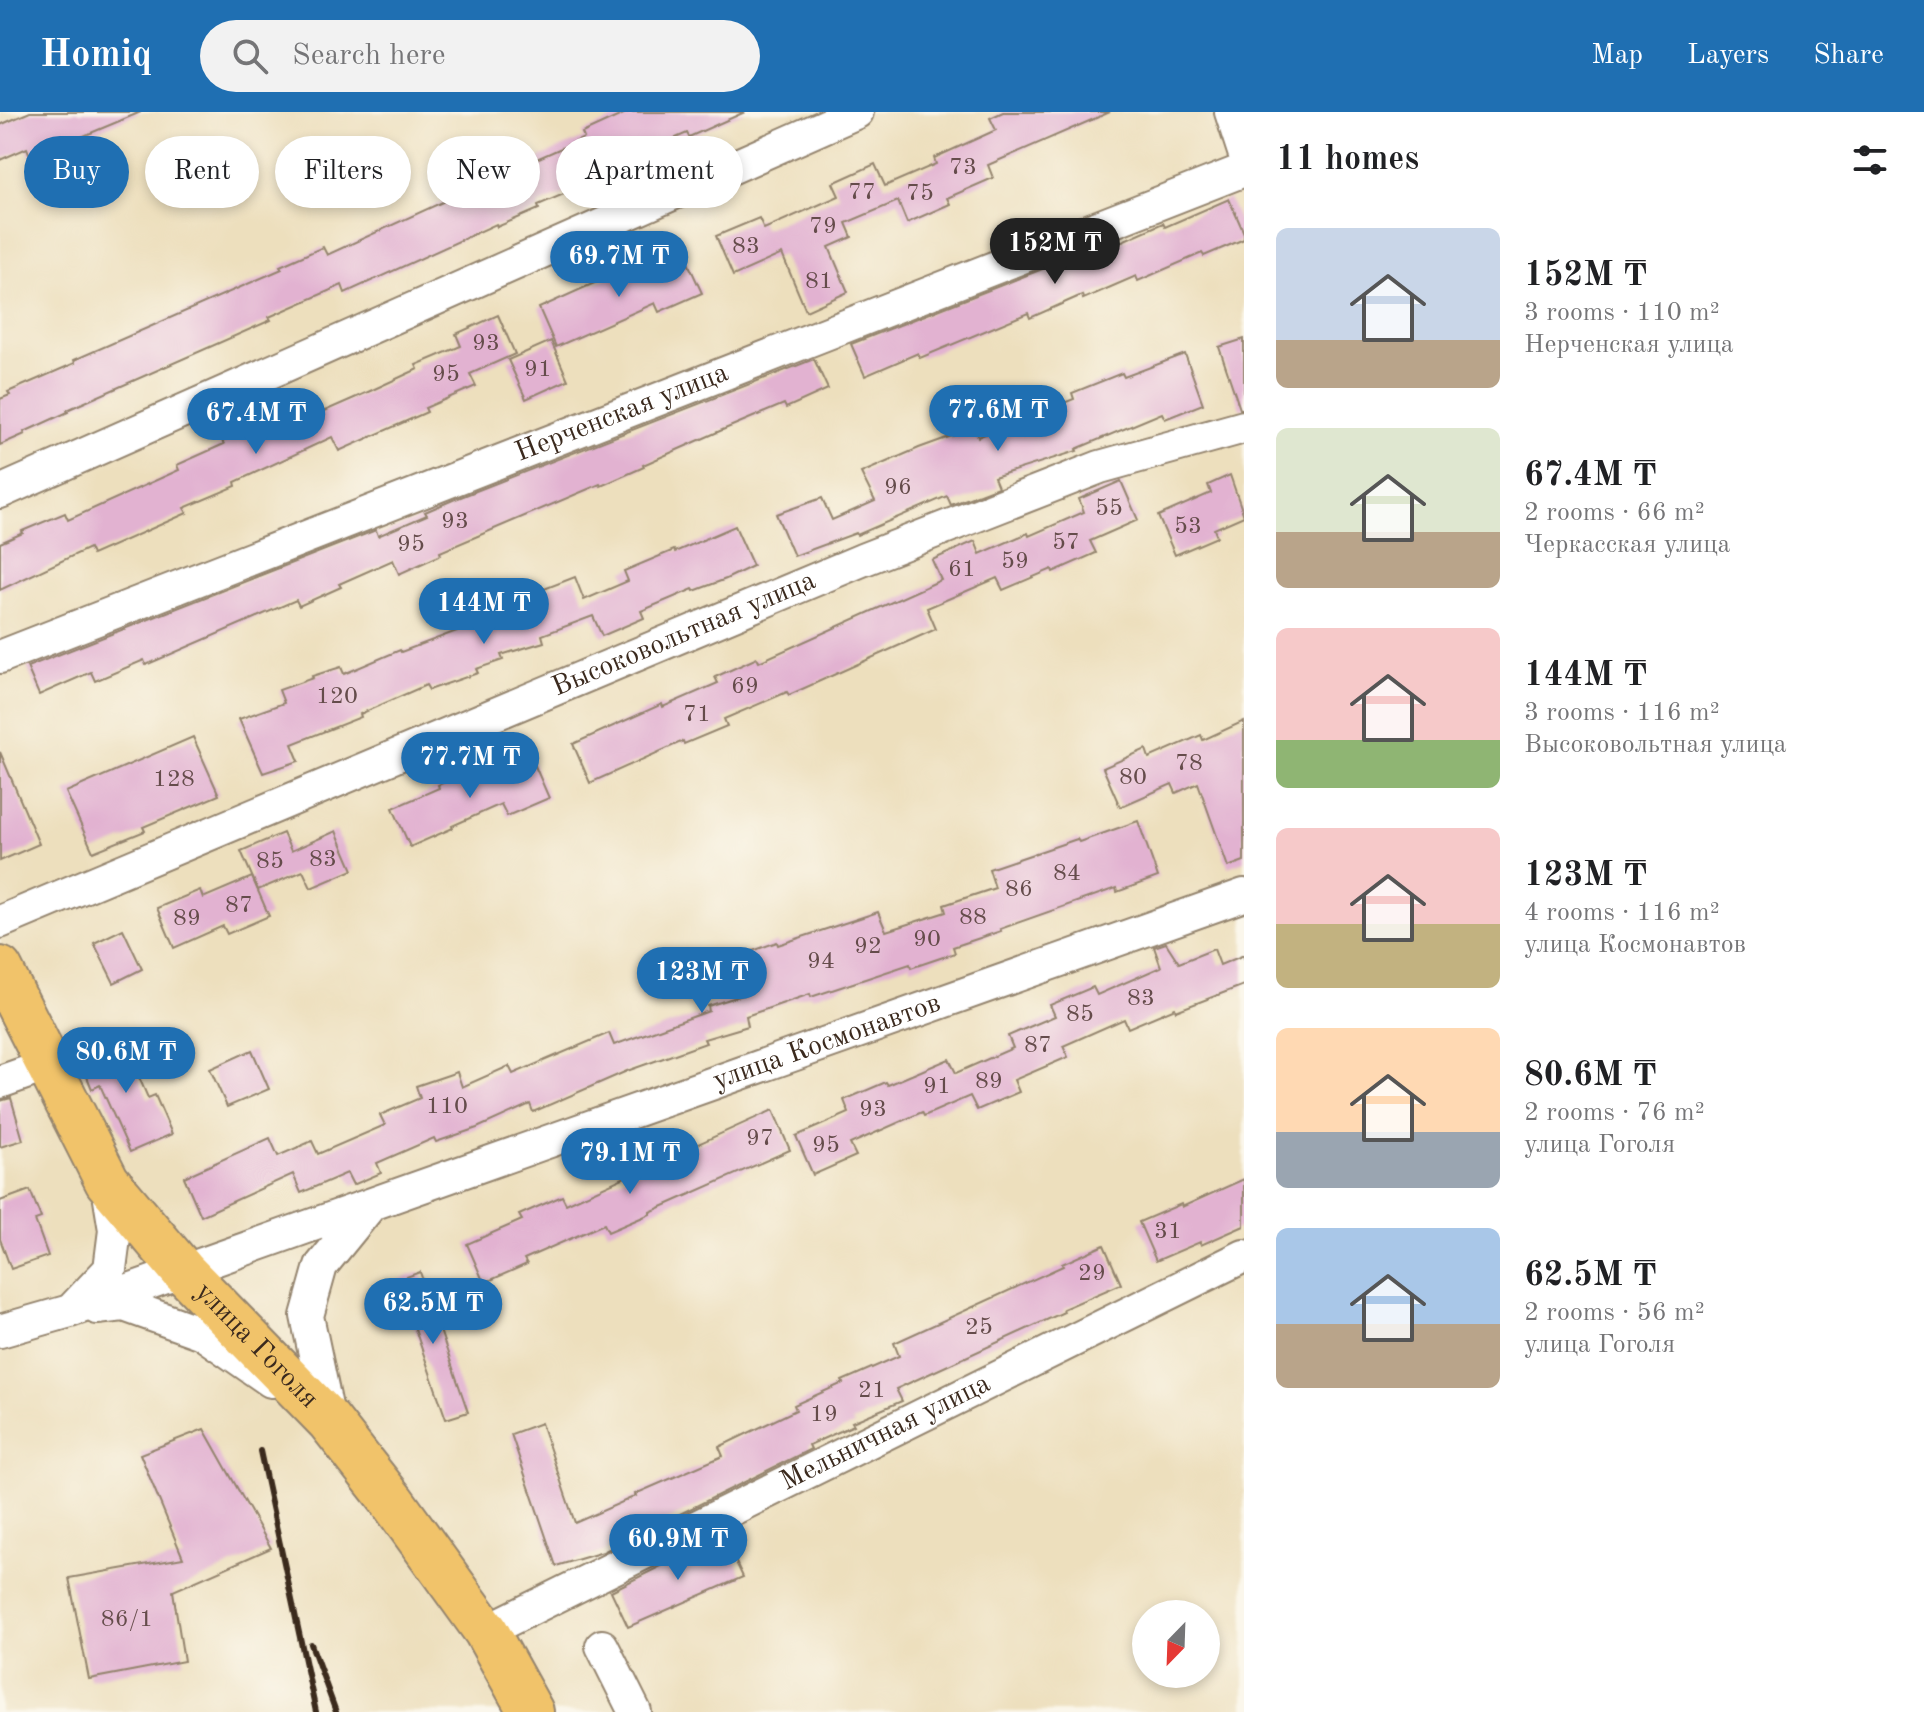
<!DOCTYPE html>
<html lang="en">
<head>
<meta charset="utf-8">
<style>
  body { margin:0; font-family:"Old Standard TT",serif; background:#f2f2f2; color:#202124; height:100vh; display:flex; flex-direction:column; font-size:30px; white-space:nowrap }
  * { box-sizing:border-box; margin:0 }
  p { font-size:26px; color:#757577 }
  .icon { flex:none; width:44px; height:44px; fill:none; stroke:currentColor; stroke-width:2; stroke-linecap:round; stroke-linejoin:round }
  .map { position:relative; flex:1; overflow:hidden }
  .drawer { display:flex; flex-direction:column; background:#fff; width:680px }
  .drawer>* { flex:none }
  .hud { position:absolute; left:24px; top:24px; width:760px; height:72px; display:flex; gap:16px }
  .needle { width:52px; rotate:203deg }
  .tools { position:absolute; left:1132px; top:1488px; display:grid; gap:16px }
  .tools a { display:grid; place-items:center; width:88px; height:88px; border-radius:50%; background:#fff; box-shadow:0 4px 12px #0003; font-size:40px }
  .price { position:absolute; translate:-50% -68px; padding:0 18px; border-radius:28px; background:#1f6fb2; color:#fff; font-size:26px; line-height:52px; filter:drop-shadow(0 2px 4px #0008) }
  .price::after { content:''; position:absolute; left:50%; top:48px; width:24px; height:18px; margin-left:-12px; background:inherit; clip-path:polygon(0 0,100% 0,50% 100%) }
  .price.active { background:#222; color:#fff }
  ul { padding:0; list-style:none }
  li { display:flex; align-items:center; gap:24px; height:200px; padding:0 32px }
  li span { display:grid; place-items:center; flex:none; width:224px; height:160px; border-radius:12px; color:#555 }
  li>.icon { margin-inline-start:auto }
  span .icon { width:96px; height:96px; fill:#fffc; stroke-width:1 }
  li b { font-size:34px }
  h2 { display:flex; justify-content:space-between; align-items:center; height:96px; padding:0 32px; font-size:34px }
  .pill { padding:0 28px; border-radius:36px; background:#fff; box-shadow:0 4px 12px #0003; font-size:28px; line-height:72px }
  .pill.active { background:#1f6fb2; color:#fff }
  header { display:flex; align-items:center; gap:48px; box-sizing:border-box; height:112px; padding:0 40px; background:#1f6fb2; color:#fff }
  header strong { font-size:38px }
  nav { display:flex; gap:44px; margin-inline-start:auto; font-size:28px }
  .search { width:560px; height:72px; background:#f2f2f2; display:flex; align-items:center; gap:20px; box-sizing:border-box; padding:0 28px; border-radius:44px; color:#757577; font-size:30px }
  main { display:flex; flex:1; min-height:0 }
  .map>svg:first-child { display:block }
  .building { fill:#e2b2d1 }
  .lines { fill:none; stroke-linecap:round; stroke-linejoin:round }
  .minor-casing { stroke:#94846e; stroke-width:36 }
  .highway-casing { stroke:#94846e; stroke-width:48 }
  .minor { stroke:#fff; stroke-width:32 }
  .highway { stroke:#f1c36a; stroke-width:44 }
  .rail { stroke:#3b2a1e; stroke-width:6 }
  .labels { text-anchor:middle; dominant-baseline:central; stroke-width:6; stroke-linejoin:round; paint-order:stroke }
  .number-label { font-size:24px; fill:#654c4b }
  .street-label { font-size:28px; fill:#3b2a1e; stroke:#fbf7ec }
</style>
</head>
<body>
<header>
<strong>Homiq</strong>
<div class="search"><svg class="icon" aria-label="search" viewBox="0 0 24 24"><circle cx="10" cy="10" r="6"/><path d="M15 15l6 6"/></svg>Search here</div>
<nav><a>Map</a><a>Layers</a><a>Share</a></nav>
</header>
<main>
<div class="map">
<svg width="1244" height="1600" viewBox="0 0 1244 1600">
  <rect width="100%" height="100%" fill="#fbf7ec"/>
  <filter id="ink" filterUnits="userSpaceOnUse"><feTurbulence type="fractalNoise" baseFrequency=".0125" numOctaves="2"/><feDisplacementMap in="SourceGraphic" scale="16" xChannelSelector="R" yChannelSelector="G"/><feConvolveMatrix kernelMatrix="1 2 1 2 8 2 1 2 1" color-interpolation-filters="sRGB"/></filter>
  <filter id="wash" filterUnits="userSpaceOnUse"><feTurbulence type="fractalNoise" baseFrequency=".006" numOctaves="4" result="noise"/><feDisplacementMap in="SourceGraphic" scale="32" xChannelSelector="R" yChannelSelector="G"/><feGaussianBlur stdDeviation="1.8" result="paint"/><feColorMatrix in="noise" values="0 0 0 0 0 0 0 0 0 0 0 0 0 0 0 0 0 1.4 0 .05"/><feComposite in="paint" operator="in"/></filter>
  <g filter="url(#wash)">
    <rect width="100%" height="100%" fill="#eddfbd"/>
    <g id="blocks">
      <!-- building -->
      <g class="building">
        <path d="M30 0H141L31 46 27 36 0 48V13Z"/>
        <path d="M628 0H745L689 25 687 21 589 64 592 70 538 93 539 97 497 115 496 112 345 181 342 173 269 205 271 208 67 298 68 300 24 320 25 322 0 333V287L10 283 8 280 75 251 74 248 282 157 280 154 323 135 327 143 473 76 474 79 534 53 532 49 584 26 582 21Z"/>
        <path d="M1003 0H1110L988 53 993 66 947 86 950 92 907 111 898 89 846 111 852 125 829 135 848 180 806 199 782 142 733 164 716 124 759 106 764 117 839 84 833 71 875 52 885 74 936 52 934 46 996 18 990 6Z"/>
        <path d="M1229 87 1244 121V127L1204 144 1202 141 1138 169 1136 164 1083 187 1082 183 1030 206 1028 201 920 246 918 241 865 264 851 232 1109 131 1111 134 1163 111 1165 115Z"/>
        <path d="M684 142 702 181 659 200 655 191 556 235 539 196 632 154 636 164Z"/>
        <path d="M498 203 515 242 470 262 476 274 425 296 427 300 339 339 332 325 235 370 236 374 184 396 187 401 92 443 89 436 0 478V431L23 421 22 419 65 401 68 408 179 358 177 353 224 332 222 329 311 287 318 302 368 280 418 257 416 253 461 234 456 222Z"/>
        <path d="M1244 227V297H1240L1219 235Z"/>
        <path d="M551 229 568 268 526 287 508 248Z"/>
        <path d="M1185 242 1203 292 1165 307 1162 301 1076 337 1077 339 994 365 998 375 951 393 947 384 857 423 856 421 794 444 776 402 822 386 832 408 875 389 861 361 919 336 974 316 978 325 1074 287 1072 281 1122 261 1124 265Z"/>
        <path d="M814 247 828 277 786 296 784 292 720 319 643 353 644 355 601 374 600 372 440 440 441 443 399 462 393 448 339 472 341 475 299 494 296 488 146 553 144 548 95 569 91 560 39 583 27 555 376 418 378 424 427 403 425 400 453 388Z"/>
        <path d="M1230 363 1244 404 1214 417 1217 425 1175 443 1158 404 1211 381 1208 373Z"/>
        <path d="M1121 369 1138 408 1090 429 1096 441 1053 460 1052 457 1003 478 997 466 927 496 936 517 789 583 787 580 724 607 727 614 684 632 683 629 590 671 573 632 662 592 663 595 718 571 715 565 757 546 759 550 941 468 932 448 975 429 980 442 1028 421 1029 424 1084 400 1079 387Z"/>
        <path d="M735 414 753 454 726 467 694 479 693 477 641 499 644 506 602 524 593 504 542 523 544 530 501 543 503 548 476 557 478 561 429 578 426 573 360 602 361 605 292 632 299 649 263 661 239 607 284 591 279 578 313 566 312 564 341 555 344 562 400 538 401 540 465 516 463 512 486 504 487 506 535 492 531 482 575 465 584 488 628 469 624 459 674 438 675 440Z"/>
        <path d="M1244 609V749L1228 755 1198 671 1176 681 1172 672 1120 695 1103 656 1146 637 1149 646 1201 623 1203 628Z"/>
        <path d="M193 625 219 683 143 715 145 719 93 740 66 680Z"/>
        <path d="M0 640 39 732 0 749Z"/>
        <path d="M532 647 549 686 507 704 501 692 452 714 453 716 410 735 393 696 439 676 438 673 480 654 486 667Z"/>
        <path d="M1138 709 1158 765 1117 780 1116 776 1000 817 1001 819 953 835 955 841 911 856 910 852 811 885 810 882 746 904 748 914 704 927 706 931 627 959 533 1000 530 992 477 1016 436 1030 434 1026 377 1051 381 1061 353 1073 347 1061 301 1081 293 1062 201 1104 184 1065 270 1026 278 1044 312 1029 318 1042 385 1013 380 1003 420 986 416 974 457 960 462 975 509 954 513 962 609 921 614 933 709 899 708 894 749 881 736 845 777 830 778 833 878 800 886 819 946 800 944 793 995 776 989 757 1077 727 1079 730Z"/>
        <path d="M336 719 353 758 311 776 303 759 258 778 241 739 283 721 291 739Z"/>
        <path d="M252 765 269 804 227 822 223 814 174 836 157 796 200 778 203 786Z"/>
        <path d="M123 817 142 857 114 871 94 831Z"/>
        <path d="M1166 831 1179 851 1214 837 1220 853 1244 843V873L1176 899 1175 896 1128 916 1124 907 1063 934 1068 945 1014 968 1019 980 977 998 970 984 924 1004 922 1000 850 1032 856 1044 813 1063 796 1024 849 1001 844 988 886 970 888 973 949 947 956 961 1013 936 1008 924 1055 904 1050 893 1093 875 1097 883 1161 855 1154 835Z"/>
        <path d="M122 926 148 986 155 983 172 1022 130 1040 100 973 92 977 79 945Z"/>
        <path d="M252 938 269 977 227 995 210 957Z"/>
        <path d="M11 986 23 1028 0 1035V989Z"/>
        <path d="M773 998 790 1038 650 1100V1102L608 1120 604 1112 524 1147 527 1152 484 1171 467 1132 522 1108 519 1103 562 1084 566 1092Z"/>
        <path d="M1244 1067V1114L1201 1133 1200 1130 1156 1149 1139 1110 1181 1092 1182 1095Z"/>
        <path d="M30 1078 41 1106 35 1108 48 1144 11 1157 0 1127V1089Z"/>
        <path d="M1104 1133 1121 1172 1063 1197 1064 1200 896 1277 902 1289 852 1310 854 1313 809 1333 811 1337 603 1440 556 1454 511 1322 541 1311 575 1411 636 1384 635 1382 723 1344 719 1335 796 1298 794 1293 843 1271 842 1269 899 1244 894 1231 1063 1154 1062 1152Z"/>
        <path d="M420 1160 468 1300 446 1307 398 1168Z"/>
        <path d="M204 1317 271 1436 173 1479 184 1549 89 1567 69 1466 183 1446 140 1342Z"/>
        <path d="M723 1423 743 1465 628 1515 611 1479Z"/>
      </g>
    </g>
  </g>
  <g filter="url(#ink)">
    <use href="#blocks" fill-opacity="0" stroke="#94846e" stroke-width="2"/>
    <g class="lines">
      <defs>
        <g id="minor">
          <path d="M1231 0 1244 40"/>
          <path d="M0 380 857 0"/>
          <path id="s1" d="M0 545 1244 58"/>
          <path id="s2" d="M0 810 862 448 1100 355 1244 315"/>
          <path d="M0 970 48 953"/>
          <path d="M75 1194 110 1157 115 1118 107 1069"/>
          <path d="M97 1196 124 1193 202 1221 271 1269"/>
          <path id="s3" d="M0 1219 70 1199 1244 783"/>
          <path d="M329 1309 307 1204 321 1154 370 1094"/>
          <path id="s4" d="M486 1519 1244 1144"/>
          <path d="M602 1534 635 1600"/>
        </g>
        <g id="highway">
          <path id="s5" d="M0 857 107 1069 183 1159 329 1309 392 1389 486 1519 531 1600"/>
        </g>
      </defs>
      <!-- minor casing -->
      <use href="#minor" class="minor-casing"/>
      <!-- highway casing -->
      <use href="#highway" class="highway-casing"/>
      <!-- minor -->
      <use href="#minor" class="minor"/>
      <!-- highway -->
      <use href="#highway" class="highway"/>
      <!-- rail -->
      <g class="rail">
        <path d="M260 1339 316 1600"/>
        <path d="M311 1532 336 1600"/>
      </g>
    </g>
  </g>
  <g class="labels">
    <!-- number labels -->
    <g class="number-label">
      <text x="963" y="56">73</text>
      <text x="862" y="81">77</text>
      <text x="920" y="82">75</text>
      <text x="823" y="115">79</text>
      <text x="746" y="135">83</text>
      <text x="819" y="170">81</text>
      <text x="486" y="232">93</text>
      <text x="538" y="258">91</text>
      <text x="446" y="263">95</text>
      <text x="898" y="376">96</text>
      <text x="1109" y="397">55</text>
      <text x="455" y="410">93</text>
      <text x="1188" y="415">53</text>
      <text x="1066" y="431">57</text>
      <text x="411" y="433">95</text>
      <text x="1015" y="450">59</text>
      <text x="962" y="458">61</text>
      <text x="745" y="575">69</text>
      <text x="337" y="585">120</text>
      <text x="697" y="603">71</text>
      <text x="1189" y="652">78</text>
      <text x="1133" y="666">80</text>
      <text x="174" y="668">128</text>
      <text x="323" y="748">83</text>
      <text x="270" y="750">85</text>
      <text x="1067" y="762">84</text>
      <text x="1019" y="778">86</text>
      <text x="239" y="794">87</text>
      <text x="973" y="806">88</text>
      <text x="187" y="807">89</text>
      <text x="927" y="828">90</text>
      <text x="868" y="835">92</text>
      <text x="821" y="850">94</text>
      <text x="1141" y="887">83</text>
      <text x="1080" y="903">85</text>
      <text x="1038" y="934">87</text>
      <text x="989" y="970">89</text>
      <text x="937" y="975">91</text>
      <text x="447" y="995">110</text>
      <text x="873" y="998">93</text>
      <text x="760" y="1027">97</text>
      <text x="826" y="1034">95</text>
      <text x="1168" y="1120">31</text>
      <text x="1092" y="1162">29</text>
      <text x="979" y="1216">25</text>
      <text x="872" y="1279">21</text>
      <text x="824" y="1303">19</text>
      <text x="127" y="1508">86/1</text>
    </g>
    <!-- street labels -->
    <g class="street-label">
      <text stroke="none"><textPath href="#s1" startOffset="668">Нерченская улица</textPath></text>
      <text stroke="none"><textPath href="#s2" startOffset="742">Высоковольтная улица</textPath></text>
      <text stroke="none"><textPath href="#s3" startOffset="876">улица Космонавтов</textPath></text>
      <text stroke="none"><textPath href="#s5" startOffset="460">улица Гоголя</textPath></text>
      <text stroke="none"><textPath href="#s4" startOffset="446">Мельничная улица</textPath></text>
    </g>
  </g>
</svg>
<div class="tools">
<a><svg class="needle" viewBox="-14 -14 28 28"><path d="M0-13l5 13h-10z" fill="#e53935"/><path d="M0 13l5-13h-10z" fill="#757577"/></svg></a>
</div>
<b class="price active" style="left:1055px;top:174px">152M ₸</b>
<b class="price" style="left:619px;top:187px">69.7M ₸</b>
<b class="price" style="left:998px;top:341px">77.6M ₸</b>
<b class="price" style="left:256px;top:344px">67.4M ₸</b>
<b class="price" style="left:484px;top:534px">144M ₸</b>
<b class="price" style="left:470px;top:688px">77.7M ₸</b>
<b class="price" style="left:702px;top:903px">123M ₸</b>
<b class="price" style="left:126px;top:983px">80.6M ₸</b>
<b class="price" style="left:630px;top:1084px">79.1M ₸</b>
<b class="price" style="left:433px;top:1234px">62.5M ₸</b>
<b class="price" style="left:678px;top:1470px">60.9M ₸</b>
<div class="hud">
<a class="pill active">Buy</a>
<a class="pill">Rent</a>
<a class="pill">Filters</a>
<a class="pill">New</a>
<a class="pill">Apartment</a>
</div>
</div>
<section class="drawer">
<h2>11 homes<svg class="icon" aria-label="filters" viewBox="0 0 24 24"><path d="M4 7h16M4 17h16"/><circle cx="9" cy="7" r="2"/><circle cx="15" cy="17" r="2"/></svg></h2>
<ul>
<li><span style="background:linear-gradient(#c9d6e8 70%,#b9a48a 0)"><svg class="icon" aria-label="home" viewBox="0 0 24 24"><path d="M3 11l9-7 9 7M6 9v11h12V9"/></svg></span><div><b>152M ₸</b><p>3 rooms · 110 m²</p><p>Нерченская улица</p></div></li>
<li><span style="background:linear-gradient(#dfe7d0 65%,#b9a48a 0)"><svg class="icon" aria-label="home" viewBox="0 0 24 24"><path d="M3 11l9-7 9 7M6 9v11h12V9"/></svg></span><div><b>67.4M ₸</b><p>2 rooms · 66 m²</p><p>Черкасская улица</p></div></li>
<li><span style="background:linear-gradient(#f6c9c9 70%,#8fb573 0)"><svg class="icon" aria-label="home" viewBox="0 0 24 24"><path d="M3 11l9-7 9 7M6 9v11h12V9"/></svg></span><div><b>144M ₸</b><p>3 rooms · 116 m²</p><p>Высоковольтная улица</p></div></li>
<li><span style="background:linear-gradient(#f6c9c9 60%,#c2b280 0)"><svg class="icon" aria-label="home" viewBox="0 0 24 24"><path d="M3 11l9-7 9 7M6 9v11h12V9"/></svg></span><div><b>123M ₸</b><p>4 rooms · 116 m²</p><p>улица Космонавтов</p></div></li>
<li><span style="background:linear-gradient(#ffd9b3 65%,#9aa5b1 0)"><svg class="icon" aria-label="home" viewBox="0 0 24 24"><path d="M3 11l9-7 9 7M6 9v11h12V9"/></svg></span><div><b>80.6M ₸</b><p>2 rooms · 76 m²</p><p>улица Гоголя</p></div></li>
<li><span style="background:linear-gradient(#a9c7e8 60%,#b9a48a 0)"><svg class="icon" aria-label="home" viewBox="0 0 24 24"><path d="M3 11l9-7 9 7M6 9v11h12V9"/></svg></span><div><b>62.5M ₸</b><p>2 rooms · 56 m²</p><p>улица Гоголя</p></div></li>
</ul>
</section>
</main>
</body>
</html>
